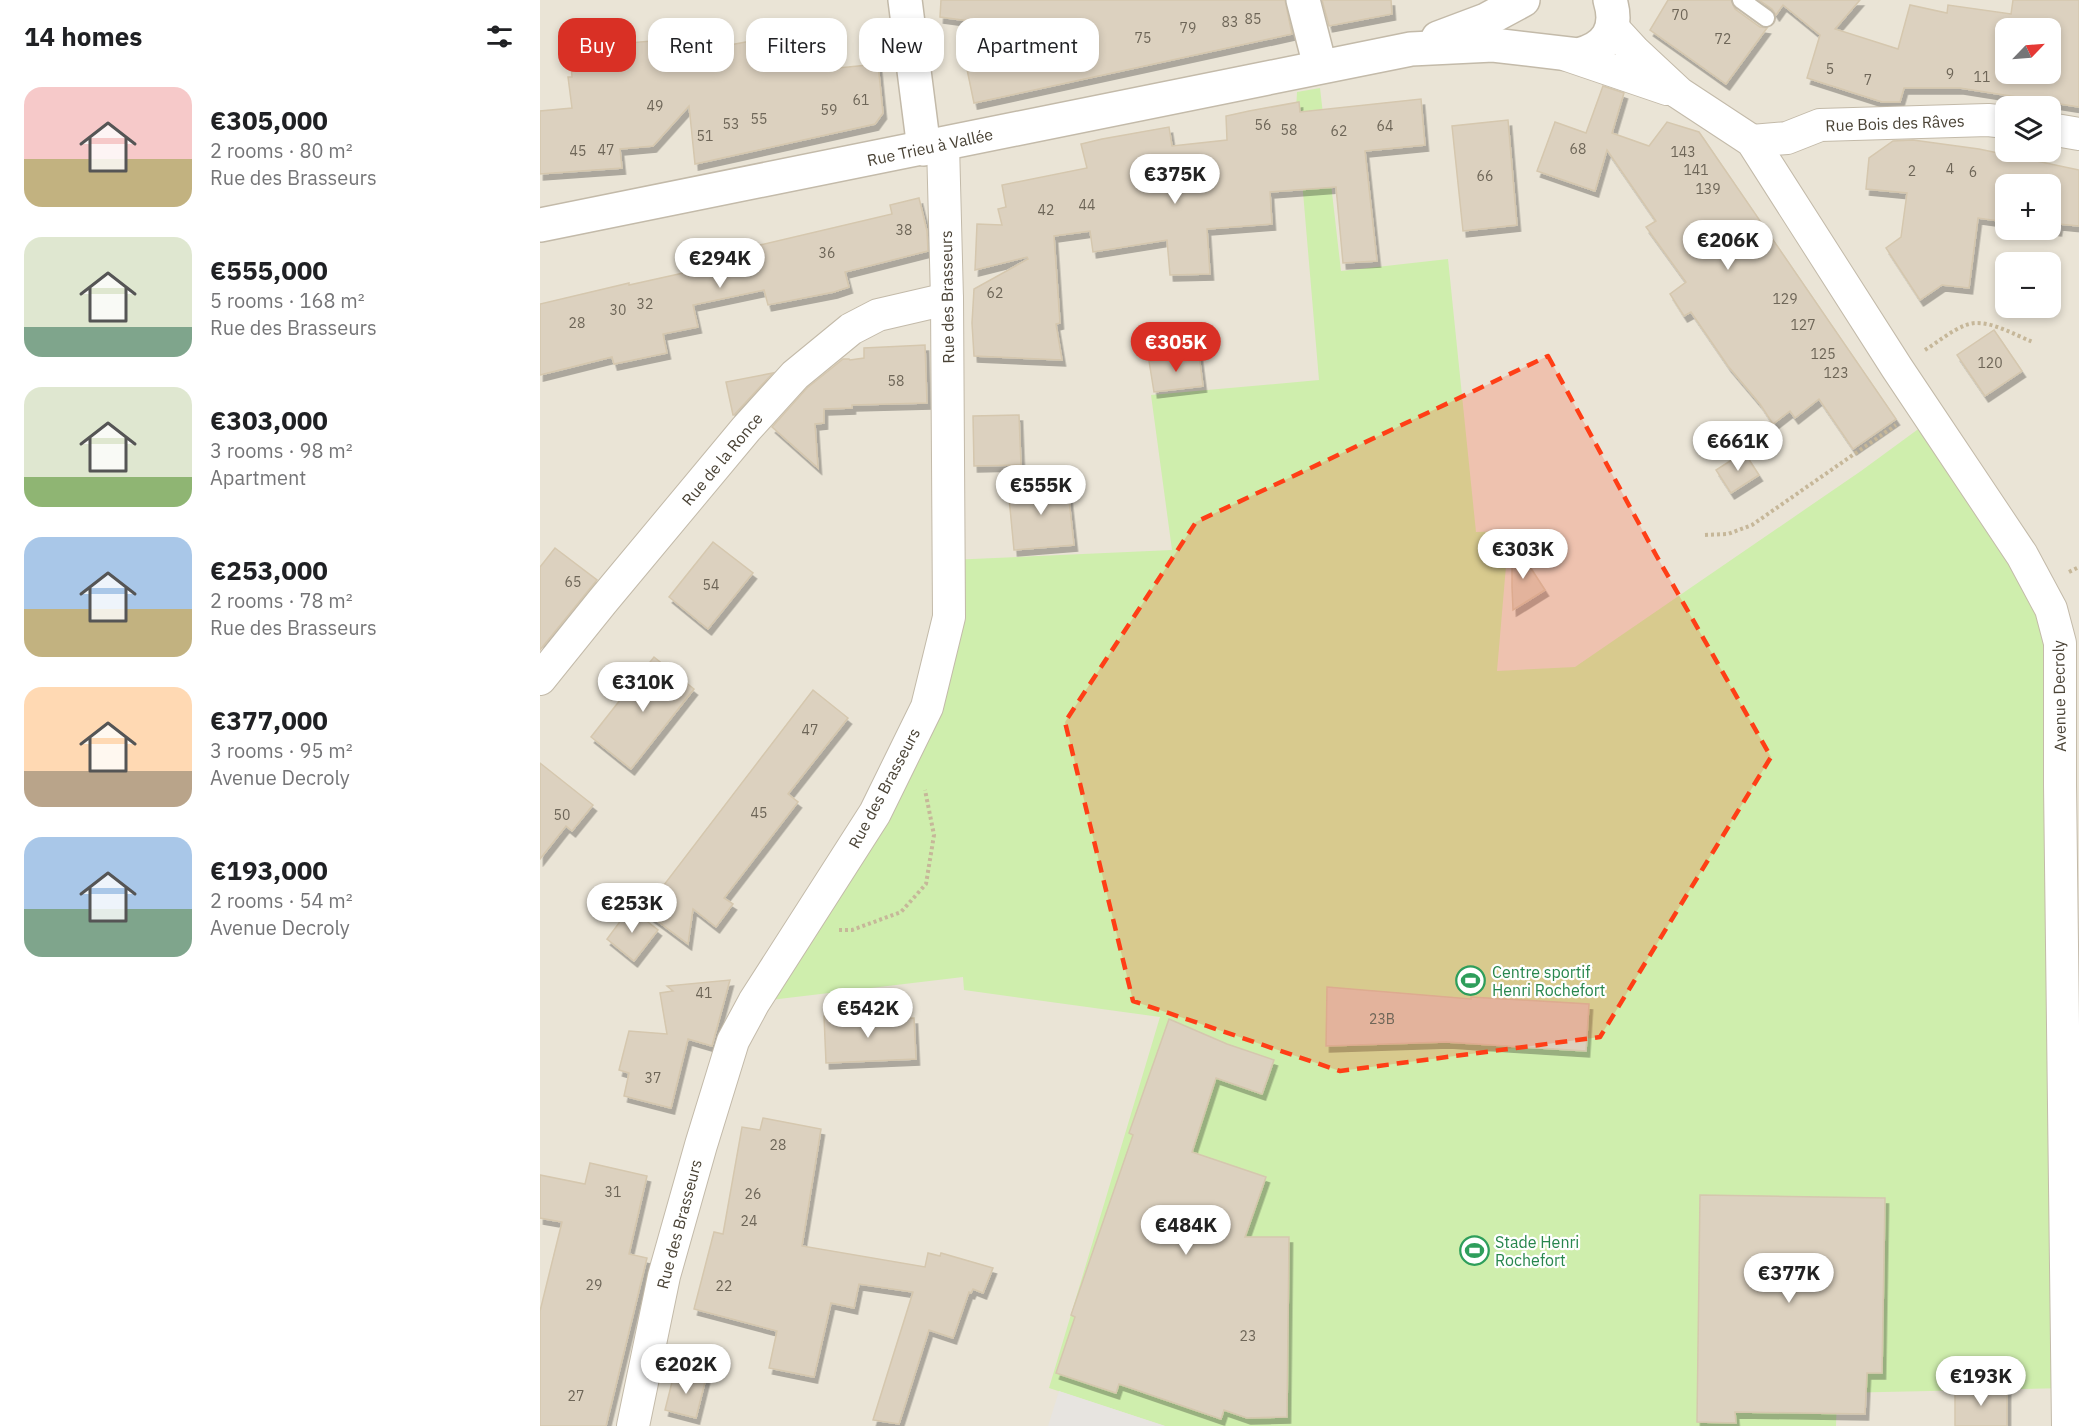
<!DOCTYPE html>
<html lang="en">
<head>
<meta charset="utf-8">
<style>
  body { margin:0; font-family:"IBM Plex Sans",sans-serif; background:#f2f2f2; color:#202124; height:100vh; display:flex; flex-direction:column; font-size:22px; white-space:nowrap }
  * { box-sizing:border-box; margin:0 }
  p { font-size:20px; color:#757577 }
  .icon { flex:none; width:33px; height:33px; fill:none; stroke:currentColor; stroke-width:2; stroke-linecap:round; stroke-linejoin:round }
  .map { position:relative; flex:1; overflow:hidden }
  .sheet { display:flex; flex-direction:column; background:#fff; width:540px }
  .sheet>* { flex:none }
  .top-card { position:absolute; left:18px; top:18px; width:570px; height:54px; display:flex; gap:12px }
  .needle { width:39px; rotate:65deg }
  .controls { position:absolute; left:1455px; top:18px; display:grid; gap:12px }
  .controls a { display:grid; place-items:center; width:66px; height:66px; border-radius:12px; background:#fff; box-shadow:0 3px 9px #0003; font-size:30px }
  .price { position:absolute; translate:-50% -51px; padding:0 14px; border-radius:21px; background:#fff; color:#222; font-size:20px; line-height:39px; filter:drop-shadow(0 2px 3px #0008) }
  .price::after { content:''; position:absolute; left:50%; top:36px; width:18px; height:14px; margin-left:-9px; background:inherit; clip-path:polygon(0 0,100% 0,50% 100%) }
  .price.current { background:#d93025; color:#fff }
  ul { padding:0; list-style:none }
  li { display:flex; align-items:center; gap:18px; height:150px; padding:0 24px }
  li span { display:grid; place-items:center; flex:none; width:168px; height:120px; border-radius:18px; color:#555 }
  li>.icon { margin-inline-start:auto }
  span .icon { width:72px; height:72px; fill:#fffc; stroke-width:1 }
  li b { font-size:26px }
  h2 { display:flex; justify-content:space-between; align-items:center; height:72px; padding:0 24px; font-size:26px }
  .chip { padding:0 21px; border-radius:18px; background:#fff; box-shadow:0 3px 9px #0003; font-size:21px; line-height:54px }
  .chip.current { background:#d93025; color:#fff }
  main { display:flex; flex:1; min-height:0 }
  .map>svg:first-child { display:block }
  .residential { fill:#eae4d6; fill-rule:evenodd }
  .green { fill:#cfeead }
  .parking { fill:#e7e4e0 }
  .building { fill:#dcd1bf; stroke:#d5c7ae; stroke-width:1.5; fill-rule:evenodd; filter:url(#shadow) }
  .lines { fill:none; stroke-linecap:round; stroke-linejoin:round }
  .service-casing { stroke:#c3baa9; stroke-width:20 }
  .minor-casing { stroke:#c3baa9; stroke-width:34 }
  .tertiary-casing { stroke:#c3baa9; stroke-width:36 }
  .path { stroke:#c6b799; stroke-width:4; stroke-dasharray:3 3; stroke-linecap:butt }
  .service { stroke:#fff; stroke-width:16 }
  .minor { stroke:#fff; stroke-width:32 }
  .tertiary { stroke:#fff; stroke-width:33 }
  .marked { fill:#ff3e16; fill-opacity:0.2; stroke:#ff3e16; stroke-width:4.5; stroke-dasharray:12 8; stroke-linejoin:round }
  .labels { text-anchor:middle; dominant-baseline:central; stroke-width:4.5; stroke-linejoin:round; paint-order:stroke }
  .number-label { font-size:14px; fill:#6e6658 }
  .street-label { font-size:16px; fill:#4a4336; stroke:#fff }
  .leisure-label { font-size:16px; fill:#27864d; stroke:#fff; text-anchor:start }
</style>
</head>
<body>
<main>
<section class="sheet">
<h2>14 homes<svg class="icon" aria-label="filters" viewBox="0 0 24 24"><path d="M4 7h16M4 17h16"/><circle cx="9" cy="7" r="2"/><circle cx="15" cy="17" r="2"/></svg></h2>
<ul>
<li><span style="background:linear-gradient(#f6c9c9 60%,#c2b280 0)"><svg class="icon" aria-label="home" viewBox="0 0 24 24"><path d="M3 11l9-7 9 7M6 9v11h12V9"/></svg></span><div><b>€305,000</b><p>2 rooms · 80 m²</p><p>Rue des Brasseurs</p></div></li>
<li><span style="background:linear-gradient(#dfe7d0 75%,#7fa58c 0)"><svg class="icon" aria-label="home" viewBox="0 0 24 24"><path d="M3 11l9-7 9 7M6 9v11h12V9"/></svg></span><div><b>€555,000</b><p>5 rooms · 168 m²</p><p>Rue des Brasseurs</p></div></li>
<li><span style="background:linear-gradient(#dfe7d0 75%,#8fb573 0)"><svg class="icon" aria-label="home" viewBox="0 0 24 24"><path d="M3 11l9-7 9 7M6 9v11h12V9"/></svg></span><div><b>€303,000</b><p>3 rooms · 98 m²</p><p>Apartment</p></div></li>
<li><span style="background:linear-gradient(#a9c7e8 60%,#c2b280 0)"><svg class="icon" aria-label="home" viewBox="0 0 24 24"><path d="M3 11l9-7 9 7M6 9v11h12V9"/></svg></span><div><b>€253,000</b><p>2 rooms · 78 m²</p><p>Rue des Brasseurs</p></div></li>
<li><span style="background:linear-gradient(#ffd9b3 70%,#b9a48a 0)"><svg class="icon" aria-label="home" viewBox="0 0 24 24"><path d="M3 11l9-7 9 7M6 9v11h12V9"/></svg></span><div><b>€377,000</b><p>3 rooms · 95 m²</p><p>Avenue Decroly</p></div></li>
<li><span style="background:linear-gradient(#a9c7e8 60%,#7fa58c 0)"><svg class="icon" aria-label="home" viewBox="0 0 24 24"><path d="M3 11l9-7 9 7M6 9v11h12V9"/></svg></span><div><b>€193,000</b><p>2 rooms · 54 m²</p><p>Avenue Decroly</p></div></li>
</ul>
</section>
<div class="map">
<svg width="1539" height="1426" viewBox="0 0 1539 1426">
  <defs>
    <filter id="shadow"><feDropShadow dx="3.5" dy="6" stdDeviation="0" flood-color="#0004"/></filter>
  </defs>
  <rect width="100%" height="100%" fill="#f6f2e8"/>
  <!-- residential -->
  <path class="residential" d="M0 0H1539V1426H0ZM1466 28H1510V74H1466ZM1466 106H1510V152H1466ZM1466 184H1510V230H1466ZM1466 262H1510V308H1466Z"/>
  <!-- green -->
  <path class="green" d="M780 88 801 271 908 259 936 532 969 531 957 671 1035 667 1321 471 1392 419 1511 609 1529 1388 1297 1393 1296 1426H625L509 1388 620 1017 424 990 423 977 214 1002 387 707 409 560 632 550 611 395 779 380 756 110 757 92Z"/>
  <!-- parking -->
  <path class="parking" d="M519 1391 625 1426H508Z"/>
  <!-- building -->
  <g class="building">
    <path d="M401 0H745L752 34 434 103 424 55 533 45V35L400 17Z"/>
    <path d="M782 0H851L852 14 789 26Z"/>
    <path d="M1128 0H1191L1195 9 1220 27 1227 28 1186 84 1110 30Z"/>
    <path d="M1219 0H1320L1295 29 1358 49 1370 5 1407 13 1408 5 1471 14 1473 0H1539V107L1420 88H1364L1360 102H1342L1267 78 1280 35 1243 5 1236 15 1232 9ZM1466 28H1510V74H1466Z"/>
    <path d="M227 38 230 58 296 51 298 68 338 64 343 113 335 124 155 164 149 106 113 146 80 149 82 168 0 174V111L32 108 28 77H32L30 48 135 39 137 55Z"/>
    <path d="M1063 86 1084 93 1072 133 1109 146 1127 122 1159 132 1356 419 1313 449 1279 399 1255 418 1250 411 1233 424 1220 404 1188 366 1151 312 1144 316 1130 294 1146 282 1106 227 1116 221 1067 150 1055 191 997 171 1015 122 1046 133Z"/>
    <path d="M881 99 885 145 825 151 837 261 803 263 796 187 730 192 732 224 667 229 670 274 630 275 627 240 553 252 550 231 514 236 520 323 516 324 522 360 434 356 432 323 434 289 488 259 487 257 435 270 437 224 462 225 458 209 466 207 462 185 547 168 541 144 562 139 629 127 632 146 687 140 686 116 709 111 759 102 760 112Z"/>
    <path d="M968 120 977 225 923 231 912 126Z"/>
    <path d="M1373 140 1439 149 1539 170V226L1519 224 1518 230 1510 229V184H1466V222L1438 218 1429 288 1402 285 1380 300 1346 248 1361 237 1367 193 1326 189 1329 158 1353 141Z"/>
    <path d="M379 198 387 231 388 251 305 272 309 287 294 292 228 305 224 290 153 305 158 327 123 334 127 353 74 364 72 357 0 375V304L89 283V285L175 266 173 256 352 214 350 205Z"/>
    <path d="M1454 330 1482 371 1445 396 1417 355Z"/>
    <path d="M385 345 387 403 312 405V408L284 409V423L275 424 278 468 232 427 267 388 303 359H309L310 360 324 358V348Z"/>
    <path d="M659 355 663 386 614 392 609 361Z"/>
    <path d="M233 373 194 415H193L186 382Z"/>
    <path d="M479 415 481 465 434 466 433 416Z"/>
    <path d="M1204 452 1219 475 1191 493 1176 470Z"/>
    <path d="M527 482 534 545 474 550 468 487Z"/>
    <path d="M972 539 1005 590 973 610 972 587Z"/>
    <path d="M173 542 213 573 168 629 129 597Z"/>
    <path d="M15 548 57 580 0 650V567Z"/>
    <path d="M114 657 154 689 91 769 51 737Z"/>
    <path d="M273 690 308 718 248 794 258 802 184 898 193 904 176 927 153 909 148 944 104 911Z"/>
    <path d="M0 763 53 805 32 831 26 826 0 859Z"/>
    <path d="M90 908 118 930 94 961 67 939Z"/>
    <path d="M190 980 172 1046 148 1039 131 1108 84 1096 89 1073 79 1070 89 1031 127 1034 120 993 133 991 127 986Z"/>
    <path d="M787 987 931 999V997L1049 1004 1046 1051 906 1042 786 1046Z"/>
    <path d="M332 1014 333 1020 374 1018 376 1059 286 1063 284 1016Z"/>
    <path d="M629 1019 687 1044 734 1060 722 1094 676 1078 652 1152 726 1177 705 1237H749L747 1417 707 1418 684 1410 681 1419 579 1384 576 1393 516 1373 535 1317 531 1315 593 1135 589 1133Z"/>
    <path d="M223 1118 281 1129 262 1246 385 1267 388 1253 400 1256 401 1253 453 1268 443 1293 433 1289 431 1293 429 1292 413 1338 389 1330 359 1424 333 1420 373 1292 319 1284 314 1308 291 1303 274 1377 229 1368 237 1331 154 1309 174 1232 183 1234 202 1127 220 1130Z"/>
    <path d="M50 1163 107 1176 89 1254 107 1258 66 1426H0V1311L22 1222 0 1218V1175L45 1184Z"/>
    <path d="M1160 1195 1345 1198 1342 1373H1327L1325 1414 1195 1412 1196 1423 1157 1422Z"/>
    <path d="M134 1374 166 1378 156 1418 125 1410Z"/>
    <path d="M1423 1388H1467V1426H1415V1392H1423Z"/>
  </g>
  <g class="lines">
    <defs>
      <path id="service" d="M1201 0 1226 18"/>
      <g id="minor">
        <path d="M1072 27 1095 52 1139 93 1212 141 1357 368 1482 555 1511 609 1520 643V785L1528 1426"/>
        <path d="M1027 55 1127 89"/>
        <path d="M1510 129 1539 134"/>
        <path d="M1212 141 1247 138 1280 125 1448 120 1466 122"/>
        <path d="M0 679 62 602 206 429 255 375 311 329 338 315 407 299"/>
        <path d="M93 1426 124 1276 161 1145 193 1041 214 1002 335 813 387 707 409 617 407 299 403 144"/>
      </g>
      <g id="tertiary">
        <path d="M365 0 384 149"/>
        <path d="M763 0 780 66"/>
        <path d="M898 38 946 20 983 0"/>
        <path d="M0 225 871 49 953 45 1038 55C1067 48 1079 29 1070 0"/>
      </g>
    </defs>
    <!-- service casing -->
    <use href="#service" class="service-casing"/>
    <!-- minor casing -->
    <use href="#minor" class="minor-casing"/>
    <!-- tertiary casing -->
    <use href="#tertiary" class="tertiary-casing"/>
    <!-- path -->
    <g class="path">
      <path d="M1385 350C1398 342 1412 330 1426 325 1446 317 1474 335 1493 342"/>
      <path d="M1165 535 1188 534 1212 525 1356 425"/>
      <path d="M1529 572 1539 567"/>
      <path d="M299 930H312L361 912 386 884 394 835 385 790"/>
    </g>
    <!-- service -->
    <use href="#service" class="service"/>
    <!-- minor -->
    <use href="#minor" class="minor"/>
    <!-- tertiary -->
    <use href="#tertiary" class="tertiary"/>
  </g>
  <!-- marked area -->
  <path class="marked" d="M1008 356 1116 555 1231 757 1060 1037 800 1071 593 1001 525 722 656 522Z"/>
  <!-- icons -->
  <defs>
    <symbol id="stadium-ring" viewBox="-11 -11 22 22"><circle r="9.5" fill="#fff" stroke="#2e9e5b" stroke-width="1.5"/><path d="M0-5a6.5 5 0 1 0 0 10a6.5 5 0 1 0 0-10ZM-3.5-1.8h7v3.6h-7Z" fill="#2e9e5b"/></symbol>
  </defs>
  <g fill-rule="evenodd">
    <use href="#stadium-ring" x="914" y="964" width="33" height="33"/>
    <use href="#stadium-ring" x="918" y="1234" width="33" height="33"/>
  </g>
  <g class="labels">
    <!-- number labels -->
    <g class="number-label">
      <text x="1140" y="15">70</text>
      <text x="713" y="19">85</text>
      <text x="690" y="22">83</text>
      <text x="648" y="28">79</text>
      <text x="603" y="38">75</text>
      <text x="1183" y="39">72</text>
      <text x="1290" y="69">5</text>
      <text x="1410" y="74">9</text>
      <text x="1442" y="77">11</text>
      <text x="1328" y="80">7</text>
      <text x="321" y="100">61</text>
      <text x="115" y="106">49</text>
      <text x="289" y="110">59</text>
      <text x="219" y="119">55</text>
      <text x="191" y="124">53</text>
      <text x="723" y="125">56</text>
      <text x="845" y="126">64</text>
      <text x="749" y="130">58</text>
      <text x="799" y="131">62</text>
      <text x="165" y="136">51</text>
      <text x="1038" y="149">68</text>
      <text x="66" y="150">47</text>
      <text x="38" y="151">45</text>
      <text x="1143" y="152">143</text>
      <text x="1410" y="169">4</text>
      <text x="1156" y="170">141</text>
      <text x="1372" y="171">2</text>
      <text x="1433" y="172">6</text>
      <text x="945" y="176">66</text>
      <text x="1168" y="189">139</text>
      <text x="547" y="205">44</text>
      <text x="506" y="210">42</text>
      <text x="364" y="230">38</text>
      <text x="287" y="253">36</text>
      <text x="455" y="293">62</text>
      <text x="1245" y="299">129</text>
      <text x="105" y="304">32</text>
      <text x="78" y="310">30</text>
      <text x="37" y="323">28</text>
      <text x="1263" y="325">127</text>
      <text x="1283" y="354">125</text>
      <text x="1450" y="363">120</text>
      <text x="1296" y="373">123</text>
      <text x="356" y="381">58</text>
      <text x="33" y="582">65</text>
      <text x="171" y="585">54</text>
      <text x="270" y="730">47</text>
      <text x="219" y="813">45</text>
      <text x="22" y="815">50</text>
      <text x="164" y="993">41</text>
      <text x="842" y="1019">23B</text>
      <text x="113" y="1078">37</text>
      <text x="238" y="1145">28</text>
      <text x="73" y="1192">31</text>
      <text x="213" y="1194">26</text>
      <text x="209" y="1221">24</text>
      <text x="54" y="1285">29</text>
      <text x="184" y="1286">22</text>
      <text x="708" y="1336">23</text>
      <text x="36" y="1396">27</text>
    </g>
    <!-- street labels -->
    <g class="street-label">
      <text transform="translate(1355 123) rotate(-2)">Rue Bois des Râves</text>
      <text transform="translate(390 147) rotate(-12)">Rue Trieu à Vallée</text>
      <text transform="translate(407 297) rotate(-91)">Rue des Brasseurs</text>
      <text transform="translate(182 459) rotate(-50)">Rue de la Ronce</text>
      <text transform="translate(1519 696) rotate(-91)">Avenue Decroly</text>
      <text transform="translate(344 788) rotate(-62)">Rue des Brasseurs</text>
      <text transform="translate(139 1224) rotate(-75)">Rue des Brasseurs</text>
    </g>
    <!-- leisure labels -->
    <g class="leisure-label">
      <text x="952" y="972">Centre sportif<tspan x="952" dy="18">Henri Rochefort</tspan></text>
      <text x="955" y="1242">Stade Henri<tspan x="955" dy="18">Rochefort</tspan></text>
    </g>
  </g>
</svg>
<div class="controls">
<a><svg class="needle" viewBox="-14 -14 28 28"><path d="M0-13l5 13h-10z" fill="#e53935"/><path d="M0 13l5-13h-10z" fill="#757577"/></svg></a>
<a><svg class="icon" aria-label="layers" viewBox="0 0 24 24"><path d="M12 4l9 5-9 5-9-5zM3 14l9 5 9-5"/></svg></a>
<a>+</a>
<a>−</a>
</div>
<b class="price" style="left:635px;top:205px">€375K</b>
<b class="price" style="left:1188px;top:271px">€206K</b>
<b class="price" style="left:180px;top:289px">€294K</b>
<b class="price current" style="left:636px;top:373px">€305K</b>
<b class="price" style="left:1198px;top:472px">€661K</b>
<b class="price" style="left:501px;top:516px">€555K</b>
<b class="price" style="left:983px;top:580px">€303K</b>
<b class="price" style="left:103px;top:713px">€310K</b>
<b class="price" style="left:92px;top:934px">€253K</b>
<b class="price" style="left:328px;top:1039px">€542K</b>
<b class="price" style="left:646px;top:1256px">€484K</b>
<b class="price" style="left:1249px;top:1304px">€377K</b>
<b class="price" style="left:146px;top:1395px">€202K</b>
<b class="price" style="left:1441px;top:1407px">€193K</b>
<div class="top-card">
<a class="chip current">Buy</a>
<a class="chip">Rent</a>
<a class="chip">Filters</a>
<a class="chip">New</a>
<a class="chip">Apartment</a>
</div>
</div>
</main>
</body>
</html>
